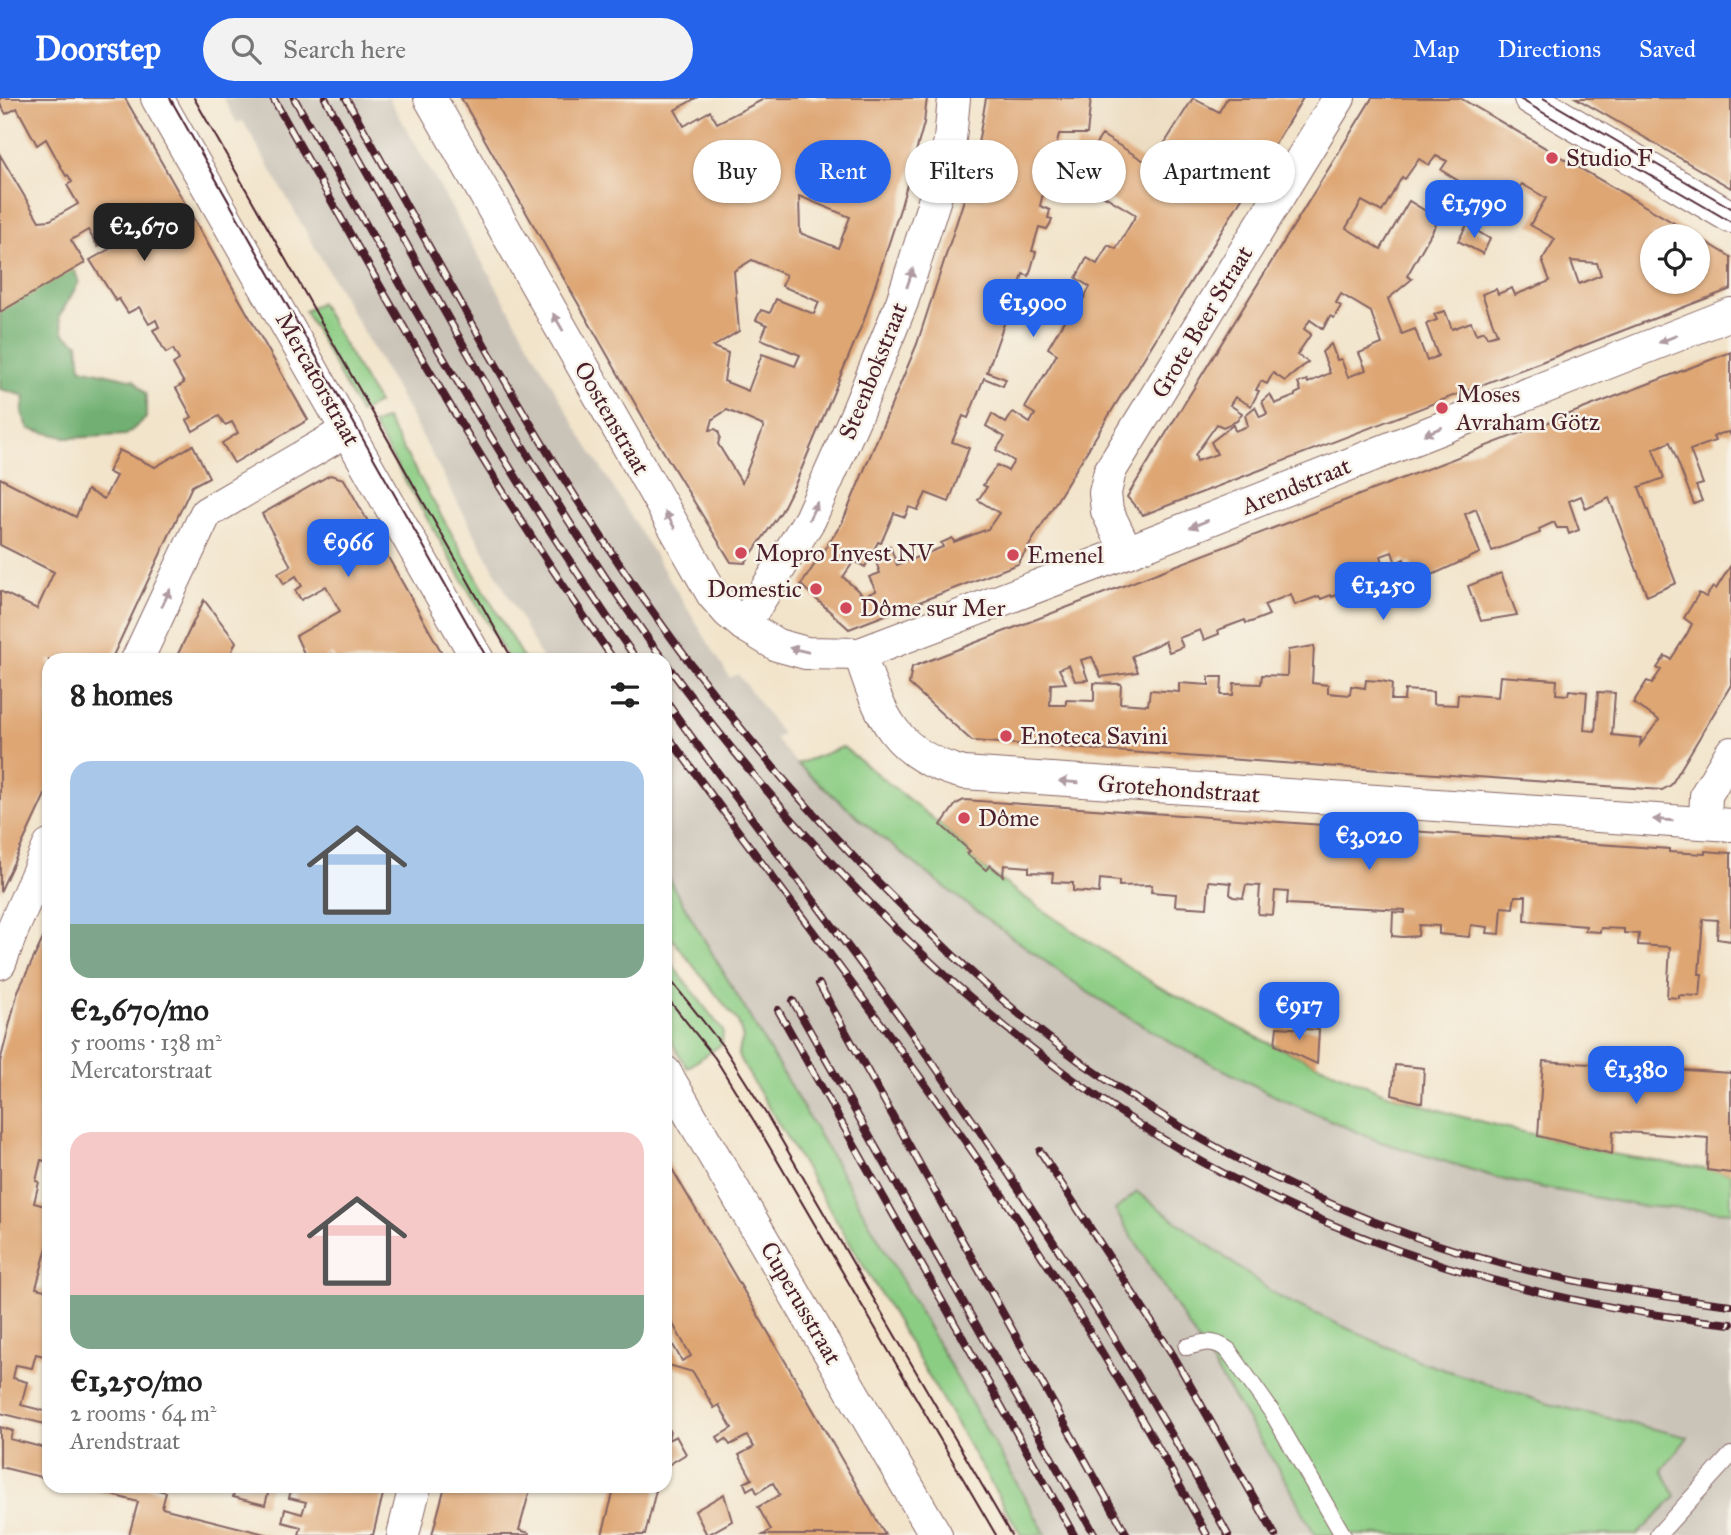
<!DOCTYPE html>
<html lang="en">
<head>
<meta charset="utf-8">
<style>
  body { margin:0; font-family:"IM FELL Great Primer",serif; background:#f2f2f2; color:#222; height:100vh; display:flex; flex-direction:column; font-size:26px; white-space:nowrap }
  * { box-sizing:border-box; margin:0 }
  p { font-size:23px; color:#767676 }
  .icon { flex:none; width:38px; height:38px; fill:none; stroke:currentColor; stroke-width:2; stroke-linecap:round; stroke-linejoin:round }
  .map { position:relative; flex:1; overflow:hidden }
  .panel { position:absolute; left:42px; top:555px; width:630px; height:840px; display:flex; flex-direction:column; background:#fff; border-radius:21px; box-shadow:0 2px 5px #0004 }
  .panel>* { flex:none }
  .hud { position:absolute; left:693px; top:42px; width:665px; height:63px; display:flex; gap:14px }
  .controls { position:absolute; left:1640px; top:126px; display:grid; gap:14px }
  .controls a { display:grid; place-items:center; width:70px; height:70px; border-radius:50%; background:#fff; box-shadow:0 2px 5px #0004; font-size:35px }
  .price { position:absolute; translate:-50% -60px; padding:0 16px; border-radius:14px; background:#2563eb; color:#fff; font-size:23px; line-height:46px; filter:drop-shadow(0 2px 4px #0008) }
  .price::after { content:''; position:absolute; left:50%; top:42px; width:21px; height:16px; margin-left:-10px; background:inherit; clip-path:polygon(0 0,100% 0,50% 100%) }
  .price.selected { background:#222; color:#fff }
  ul { padding:0; list-style:none }
  li { display:grid; align-content:center; gap:14px; height:371px; padding:0 28px }
  li span { display:grid; place-items:center; height:217px; border-radius:21px; color:#555 }
  li>.icon { margin-inline-start:auto }
  span .icon { width:126px; height:126px; fill:#fffc; stroke-width:1 }
  li b { font-size:30px }
  h2 { display:flex; justify-content:space-between; align-items:center; height:84px; padding:0 28px; font-size:30px }
  .tag { padding:0 24px; border-radius:32px; background:#fff; box-shadow:0 2px 5px #0004; font-size:24px; line-height:63px }
  .tag.selected { background:#2563eb; color:#fff }
  header { display:flex; align-items:center; gap:42px; box-sizing:border-box; height:98px; padding:0 35px; background:#2563eb; color:#fff }
  header strong { font-size:33px }
  nav { display:flex; gap:38px; margin-inline-start:auto; font-size:24px }
  .search { width:490px; height:63px; background:#f2f2f2; display:flex; align-items:center; gap:18px; box-sizing:border-box; padding:0 24px; border-radius:38px; color:#767676; font-size:26px }
  .map>svg:first-child { display:block }
  .built { fill:#ead8ba }
  .industrial { fill:#cac3b8 }
  .green { fill:#8ccd84; stroke:#6b7658; stroke-width:2 }
  .forest { fill:#71b072; stroke:#5e684e; stroke-width:2 }
  .building { fill:#dea673; fill-rule:evenodd }
  .lines { fill:none; stroke-linecap:round; stroke-linejoin:round }
  .service-casing { stroke:#856463; stroke-width:18 }
  .minor-casing { stroke:#856463; stroke-width:34 }
  .service { stroke:#fff; stroke-width:16 }
  .minor { stroke:#fff; stroke-width:32 }
  .tram { stroke:#4a1f2b; stroke-width:2 }
  .rail-casing { stroke:#4a1f2b; stroke-width:8 }
  .rail { stroke:#f7f3e8; stroke-width:5; stroke-dasharray:16; stroke-linecap:butt }
  .oneway { fill:#ae9aa0 }
  .poi-dot { fill:#d1495b; stroke:#f7f3e8; stroke-width:2.5 }
  .labels { text-anchor:middle; dominant-baseline:central; stroke-width:5; stroke-linejoin:round; paint-order:stroke }
  .poi-label { font-size:24px; fill:#4a1f2b; stroke:#f7f3e8; text-anchor:start }
  .street-label { font-size:24px; fill:#4a1f2b; stroke:#f7f3e8 }
</style>
</head>
<body>
<header>
<strong>Doorstep</strong>
<div class="search"><svg class="icon" aria-label="search" viewBox="0 0 24 24"><circle cx="10" cy="10" r="6"/><path d="M15 15l6 6"/></svg>Search here</div>
<nav><a>Map</a><a>Directions</a><a>Saved</a></nav>
</header>
<div class="map">
<svg width="1731" height="1437" viewBox="0 0 1731 1437">
  <rect width="100%" height="100%" fill="#f7f3e8"/>
  <filter id="ink" filterUnits="userSpaceOnUse"><feTurbulence type="fractalNoise" baseFrequency=".0143" numOctaves="2"/><feDisplacementMap in="SourceGraphic" scale="14" xChannelSelector="R" yChannelSelector="G"/><feConvolveMatrix kernelMatrix="1 2 1 2 8 2 1 2 1" color-interpolation-filters="sRGB"/></filter>
  <filter id="wash" filterUnits="userSpaceOnUse"><feTurbulence type="fractalNoise" baseFrequency=".00686" numOctaves="4" result="noise"/><feDisplacementMap in="SourceGraphic" scale="28" xChannelSelector="R" yChannelSelector="G"/><feGaussianBlur stdDeviation="1.57" result="paint"/><feColorMatrix in="noise" values="0 0 0 0 0 0 0 0 0 0 0 0 0 0 0 0 0 1.4 0 .05"/><feComposite in="paint" operator="in"/></filter>
  <g filter="url(#wash)">
    <rect width="100%" height="100%" fill="#f2e4cb"/>
    <!-- built -->
    <path class="built" d="M986 0H1194L1274 48 1213 147 1083 66 979 51Z"/>
    <!-- industrial -->
    <path class="industrial" d="M223 0H389L576 329 730 580 738 576 782 636 775 641 797 666 877 736 973 811 1089 895 1177 948 1277 999 1378 1043 1508 1083 1640 1108 1731 1114V1437H1046L832 1059 665 775V562H543L406 309 243 23 237 25Z"/>
    <!-- green -->
    <g class="green">
      <path d="M320 205 378 305 360 315 305 213Z"/>
      <path d="M386 321 524 562H509L373 327Z"/>
      <path d="M843 649 941 727 970 753 968 756 986 772 1054 820 1156 887 1266 944 1384 995 1459 1018 1612 1056 1731 1075V1114L1640 1108 1508 1083 1378 1043 1277 999 1177 948 1089 895 973 811 877 736 797 666Z"/>
      <path d="M665 775 832 1059 1046 1437H1021L893 1217 739 960 738 955 743 940 738 924 665 832Z"/>
      <path d="M665 857 723 933 722 946 687 970 665 933Z"/>
      <path d="M1137 1094 1277 1198 1418 1263 1549 1306 1688 1339 1662 1372 1676 1399 1637 1437H1315L1288 1386 1115 1112Z"/>
    </g>
    <!-- forest -->
    <path class="forest" d="M72 166 79 184 59 219 64 236 78 245 81 270 134 282 146 296V320L126 337 69 340 29 331 22 315 25 298 0 291V179Z"/>
    <g id="blocks">
      <!-- building -->
      <g class="building">
        <path d="M0 0H125L308 322 234 365 222 345 238 335 232 324 225 327 219 318 193 333 187 322 192 319 176 290 184 285 173 266 179 262 173 251 166 255 153 232 159 229 156 222 149 226 139 209 128 215 119 201 116 203 90 162 127 141 123 135 98 149 88 132 71 142 85 165 0 214V57L39 123 50 122 78 106 67 87 72 84 68 77 66 78 46 41 37 47 17 10 6 16 0 6Z"/>
        <path d="M461 0H696L675 12 684 28 710 13 717 25 766 0H927L924 25 901 108 864 222 796 384 781 414 745 465 731 464 649 330ZM799 98 850 119 838 150 800 135ZM752 162 786 177 782 188 819 204 814 216 776 201 770 215 761 212 756 222 767 227 761 241 800 257 795 268 762 256 748 293 724 283 728 255 713 249 739 233 734 173ZM727 312 764 328 742 385 718 346 720 339 718 333 715 331 710 332 713 321Z"/>
        <path d="M986 0H1091L1087 36H1059L1056 50 1075 53 1076 45 1095 47 1102 37 1151 67 1193 0 1219 14 1227 0H1303L1018 466 849 531 801 487 842 425 917 246 973 74ZM1083 66 1110 83 1103 97 1136 117 1116 151 1108 147 1097 166 1087 160 1076 180 1090 189 1081 205 1069 198 1065 205 1072 209 1048 250 1057 256 1025 310 1035 316 1030 325 1013 314 1006 325 992 316 986 328 1005 339 996 352 1014 363 1008 373 997 367 983 387 987 389 978 402 999 415 988 431 954 444 952 440 941 445 943 449 897 467 890 448 875 461 880 475 869 479 876 493 864 498 843 479 854 463 865 469 878 444 881 445 894 415 905 419 909 409 918 412 926 395 949 404 969 350 952 344 963 318 968 320 984 280 1003 288 1006 281 987 274 1010 209 1000 206 1003 196 1016 201 1023 176 1029 178 1036 154 1032 153 1039 129 1047 131 1050 126 1052 121 1048 120 1050 112 1040 108 1044 91 1075 96Z"/>
        <path d="M1372 0H1460L1696 138H1652V184H1698V139L1731 159V191L1143 417 1127 399ZM1436 58 1447 63 1441 72 1460 84 1459 87 1469 93 1463 106 1475 114 1487 94 1509 106 1522 86 1546 100 1530 127 1555 141 1542 162 1550 183 1515 197 1512 190 1498 196 1496 191 1482 196 1497 236 1487 239 1484 233 1476 236 1471 224 1452 231 1445 213 1434 216 1437 222 1426 226 1438 258 1427 263 1415 231 1402 236 1388 201 1412 181 1407 178 1439 121 1409 103 1381 151 1346 130 1362 103 1382 114 1402 79 1405 81 1419 61 1429 67ZM1571 163 1597 165 1601 177 1579 186ZM1341 196 1371 214 1382 246 1359 255 1366 272 1348 279 1341 261 1337 262 1331 246 1322 254 1330 275 1308 285 1307 282 1298 285 1301 293 1295 296V298L1275 306 1270 296 1262 303 1267 316 1260 319 1255 309 1245 317 1248 328 1235 333 1233 327 1211 344 1217 356 1197 363 1195 357 1217 326 1223 329 1237 323 1242 315 1230 307 1235 299 1251 308 1259 293 1256 292 1261 283 1267 286 1273 275 1285 283 1308 264 1297 257 1311 236 1304 231 1310 222 1323 231 1330 218 1334 220 1341 208 1336 205Z"/>
        <path d="M1576 0H1731V90L1630 31Z"/>
        <path d="M1467 127 1490 141 1483 156 1458 143Z"/>
        <path d="M1731 254V338L1729 334 1719 336 1713 339 1715 343 1690 352 1703 386 1696 388 1702 403 1694 406 1670 344 1653 351 1664 380 1639 389 1676 485 1647 498 1609 400 1586 411 1581 398 1569 403 1579 432 1569 436 1567 430H1557L1554 424 1539 431 1540 435 1492 453 1476 411 1465 416 1480 455 1430 478 1426 468 1414 473 1411 464 1406 466 1404 461 1396 465 1392 454 1381 458 1388 479 1376 483 1374 480 1372 481 1374 486 1364 490 1363 486 1332 499 1331 497 1321 501 1319 498 1295 507 1291 496 1264 507 1269 517 1251 524 1246 525 1245 522 1218 532 1219 536 1204 542 1200 532 1179 540 1183 549 1169 554 1165 543 1132 558 1138 574 1101 579 1092 559 1081 562 1088 582 1075 583 1069 567 1059 571 1066 585 1051 586 1050 607H1066V602L1094 603V585L1121 586 1120 605 1148 607 1150 592 1179 594V585L1209 587V579H1222L1221 597H1233L1234 585 1261 586 1262 577 1287 578 1288 552 1314 548 1312 585 1328 587V595L1350 597 1351 588 1365 590 1366 582 1381 583 1392 585 1391 602H1404L1405 592 1433 594V606L1457 607 1458 596 1498 599 1500 578 1557 582 1556 596 1568 597 1569 592 1587 594 1584 632 1595 633 1598 594 1615 595 1612 637 1641 640 1640 647 1659 622 1633 605 1647 583 1652 585 1661 572 1657 570 1665 558 1671 561 1687 536 1692 526 1684 520 1699 495 1706 499 1713 489 1716 491 1731 467V587L1671 687 1662 692 972 643 909 586 912 569Z"/>
        <path d="M193 347 209 379 192 388 111 562H49V688L0 794V493L37 511 54 474 0 447V380L76 419 87 392 104 401 116 378 108 374 119 352 155 369Z"/>
        <path d="M330 377 344 381 446 562H335L332 556 322 562H307L296 538 340 513 326 488 301 502 295 492 302 488 296 478 284 486 278 475 291 468 262 416Z"/>
        <path d="M1501 475 1517 517 1481 523 1468 488Z"/>
        <path d="M204 502 236 544 231 555 245 562H175Z"/>
        <path d="M964 702 1669 751V754L1705 756V753L1731 755V843L1717 841 1718 822 1703 821 1699 876H1702L1700 898 1679 897V900L1667 899 1670 849 1638 847 1639 836 1624 835V831L1601 830 1600 834 1585 833 1586 828 1525 823 1526 798H1515L1513 810 1502 809 1500 836 1487 835 1488 829 1471 827 1469 839 1439 836V828L1419 827 1418 838 1403 839 1392 838 1393 814 1405 815V812L1287 806 1288 794 1275 793 1273 817 1258 816 1260 788 1246 787 1243 800 1233 799 1230 796 1231 785 1209 783 1207 810 1175 808 1176 796 1151 794 1152 787 1119 788V783L1100 781 1099 795 1073 793V785L1052 784 1053 775 1029 774V769L1004 767 1003 778 990 767 986 772 967 756 970 753 941 727 956 706Z"/>
        <path d="M49 828V1046L45 1063 41 1062 36 1083 39 1084 34 1105 49 1109V1142L36 1190 49 1193V1229L44 1258 36 1256 32 1270 16 1267 13 1280 27 1284 21 1307 49 1314V1327L0 1315V964L18 893Z"/>
        <path d="M1277 929 1319 932 1317 966 1275 947Z"/>
        <path d="M1543 963 1731 975V1075L1707 1072 1708 1040 1613 1033 1612 1056 1538 1038Z"/>
        <path d="M1395 967 1424 970 1422 1005 1392 997Z"/>
        <path d="M665 1059 788 1268 885 1437H763L771 1432 758 1409 780 1397 773 1385 757 1395 754 1388 747 1392 744 1385 752 1381 739 1357 754 1349 747 1338 730 1347 726 1341 720 1345 717 1339 732 1330 719 1307 714 1310 693 1274 665 1266V1233L682 1263 691 1258 665 1212Z"/>
        <path d="M0 1329 13 1333 10 1341 49 1351V1381L0 1369Z"/>
        <path d="M665 1330 670 1332 668 1342 676 1338 686 1356 665 1369Z"/>
        <path d="M79 1388H142L166 1394 162 1410 269 1437H129L138 1404Z"/>
        <path d="M235 1388H270L265 1407 233 1399Z"/>
        <path d="M292 1388H385L373 1437H299L301 1429 282 1424 285 1411 302 1416 306 1404 289 1400Z"/>
        <path d="M445 1388H531L519 1432 529 1435V1437H432Z"/>
        <path d="M615 1388H657L645 1437H602Z"/>
        <path d="M724 1396 732 1423 707 1437 695 1413Z"/>
      </g>
    </g>
  </g>
  <g filter="url(#ink)">
    <use href="#blocks" fill-opacity="0" stroke="#856463" stroke-width="2"/>
    <g class="lines">
      <defs>
        <g id="service">
          <path d="M1187 1249C1204 1244 1213 1241 1228 1252L1272 1314 1343 1437"/>
          <path d="M1658 1437 1731 1357"/>
        </g>
        <g id="minor">
          <path d="M157 0 478 562"/>
          <path d="M430 0 713 497 728 514 744 527 777 547 806 555 860 556 1127 454 1731 216"/>
          <path d="M1530 0 1731 119"/>
          <path d="M1127 454 1107 413 1105 395 1110 373 1339 0"/>
          <path d="M744 527 810 421 856 317 902 204 944 72 950 42 954 0"/>
          <path d="M860 556C880 618 895 658 964 675L1731 727"/>
          <path d="M137 562 206 415 348 332"/>
          <path d="M1705 725 1706 697 1731 655"/>
          <path d="M0 865 12 833 49 748"/>
          <path d="M665 974 936 1437"/>
          <path d="M403 1437 415 1388"/>
        </g>
      </defs>
      <!-- service casing -->
      <use href="#service" class="service-casing"/>
      <!-- minor casing -->
      <use href="#minor" class="minor-casing"/>
      <!-- service -->
      <use href="#service" class="service"/>
      <!-- minor -->
      <use href="#minor" class="minor"/>
      <!-- tram -->
      <g class="tram">
        <path d="M170 0 488 562"/>
        <path d="M194 0 513 562"/>
        <path d="M1518 0 1731 124"/>
        <path d="M1543 0 1731 110"/>
        <path d="M665 875 725 951 768 1019 1011 1437"/>
        <path d="M665 897 715 960 759 1031 996 1437"/>
      </g>
      <defs>
        <g id="rail">
          <path d="M273 0C381 191 488 382 614 562"/>
          <path d="M294 0C402 191 510 382 637 562"/>
          <path d="M325 0C410 151 492 305 586 450 734 678 947 917 1183 1053 1351 1150 1538 1207 1731 1226"/>
          <path d="M346 0C430 148 510 301 604 443 698 585 807 719 931 836 977 881 1026 924 1078 962 1181 1035 1292 1095 1410 1137 1514 1175 1622 1194 1731 1207"/>
          <path d="M665 602C745 715 832 824 913 937 1027 1098 1134 1263 1228 1437"/>
          <path d="M665 634C770 778 880 919 981 1066 1062 1185 1138 1310 1207 1437"/>
          <path d="M819 886 1127 1437"/>
          <path d="M793 903 1095 1437"/>
          <path d="M778 912 1074 1437"/>
          <path d="M1040 1053 1173 1257 1275 1437"/>
        </g>
      </defs>
      <!-- rail casing -->
      <use href="#rail" class="rail-casing"/>
      <!-- rail -->
      <use href="#rail" class="rail"/>
    </g>
    <!-- one-way arrows -->
    <defs><path id="oneway-solid" d="M-6-.8H1V-3.2L6.5 0L1 3.2V.8H-6Z" transform="scale(1.75)"/></defs>
    <g class="oneway">
      <use href="#oneway-solid" transform="translate(910 180) rotate(-71)"/>
      <use href="#oneway-solid" transform="translate(558 224) rotate(-120)"/>
      <use href="#oneway-solid" transform="translate(1668 241) rotate(158)"/>
      <use href="#oneway-solid" transform="translate(1433 333) rotate(158)"/>
      <use href="#oneway-solid" transform="translate(813 413) rotate(-65)"/>
      <use href="#oneway-solid" transform="translate(670 422) rotate(-120)"/>
      <use href="#oneway-solid" transform="translate(1199 426) rotate(158)"/>
      <use href="#oneway-solid" transform="translate(166 500) rotate(-65)"/>
      <use href="#oneway-solid" transform="translate(799 552) rotate(-167)"/>
      <use href="#oneway-solid" transform="translate(1069 684) rotate(-176)"/>
      <use href="#oneway-solid" transform="translate(1663 722) rotate(-176)"/>
    </g>
  </g>
  <!-- markers -->
  <g class="poi-dot">
    <circle cx="1552" cy="60" r="7"/>
    <circle cx="1442" cy="310" r="7"/>
    <circle cx="741" cy="455" r="7"/>
    <circle cx="1013" cy="457" r="7"/>
    <circle cx="816" cy="491" r="7"/>
    <circle cx="846" cy="510" r="7"/>
    <circle cx="1006" cy="638" r="7"/>
    <circle cx="964" cy="720" r="7"/>
  </g>
  <g class="labels">
    <!-- poi labels -->
    <g class="poi-label">
      <text x="1566" y="60">Studio F</text>
      <text x="1456" y="296">Moses<tspan x="1456" dy="28">Avraham Götz</tspan></text>
      <text x="755" y="455">Mopro Invest NV</text>
      <text x="1027" y="457">Emenel</text>
      <text x="802" y="491" text-anchor="end">Domestic</text>
      <text x="860" y="510">Dôme sur Mer</text>
      <text x="1020" y="638">Enoteca Savini</text>
      <text x="978" y="720">Dôme</text>
    </g>
    <!-- street labels -->
    <g class="street-label">
      <text transform="translate(1202 224) rotate(-59)">Grote Beer Straat</text>
      <text transform="translate(873 273) rotate(-68)">Steenbokstraat</text>
      <text transform="translate(318 281) rotate(61)">Mercatorstraat</text>
      <text transform="translate(612 320) rotate(60)">Oostenstraat</text>
      <text transform="translate(1296 388) rotate(-22)">Arendstraat</text>
      <text transform="translate(1179 691) rotate(4)">Grotehondstraat</text>
      <text transform="translate(801 1205) rotate(60)">Cuperusstraat</text>
    </g>
  </g>
</svg>
<div class="controls">
<a><svg class="icon" aria-label="locate" viewBox="0 0 24 24"><circle cx="12" cy="12" r="6"/><path d="M12 2v4M12 18v4M2 12h4M18 12h4"/></svg></a>
</div>
<b class="price" style="left:1474px;top:142px">€1,790</b>
<b class="price selected" style="left:144px;top:165px">€2,670</b>
<b class="price" style="left:1033px;top:241px">€1,900</b>
<b class="price" style="left:348px;top:481px">€966</b>
<b class="price" style="left:1383px;top:524px">€1,250</b>
<b class="price" style="left:1369px;top:774px">€3,020</b>
<b class="price" style="left:1299px;top:944px">€917</b>
<b class="price" style="left:1636px;top:1008px">€1,380</b>
<div class="hud">
<a class="tag">Buy</a>
<a class="tag selected">Rent</a>
<a class="tag">Filters</a>
<a class="tag">New</a>
<a class="tag">Apartment</a>
</div>
<section class="panel">
<h2>8 homes<svg class="icon" aria-label="filters" viewBox="0 0 24 24"><path d="M4 7h16M4 17h16"/><circle cx="9" cy="7" r="2"/><circle cx="15" cy="17" r="2"/></svg></h2>
<ul>
<li><span style="background:linear-gradient(#a9c7e8 75%,#7fa58c 0)"><svg class="icon" aria-label="home" viewBox="0 0 24 24"><path d="M3 11l9-7 9 7M6 9v11h12V9"/></svg></span><div><b>€2,670/mo</b><p>5 rooms · 138 m²</p><p>Mercatorstraat</p></div></li>
<li><span style="background:linear-gradient(#f6c9c9 75%,#7fa58c 0)"><svg class="icon" aria-label="home" viewBox="0 0 24 24"><path d="M3 11l9-7 9 7M6 9v11h12V9"/></svg></span><div><b>€1,250/mo</b><p>2 rooms · 64 m²</p><p>Arendstraat</p></div></li>
</ul>
</section>
</div>
</body>
</html>
